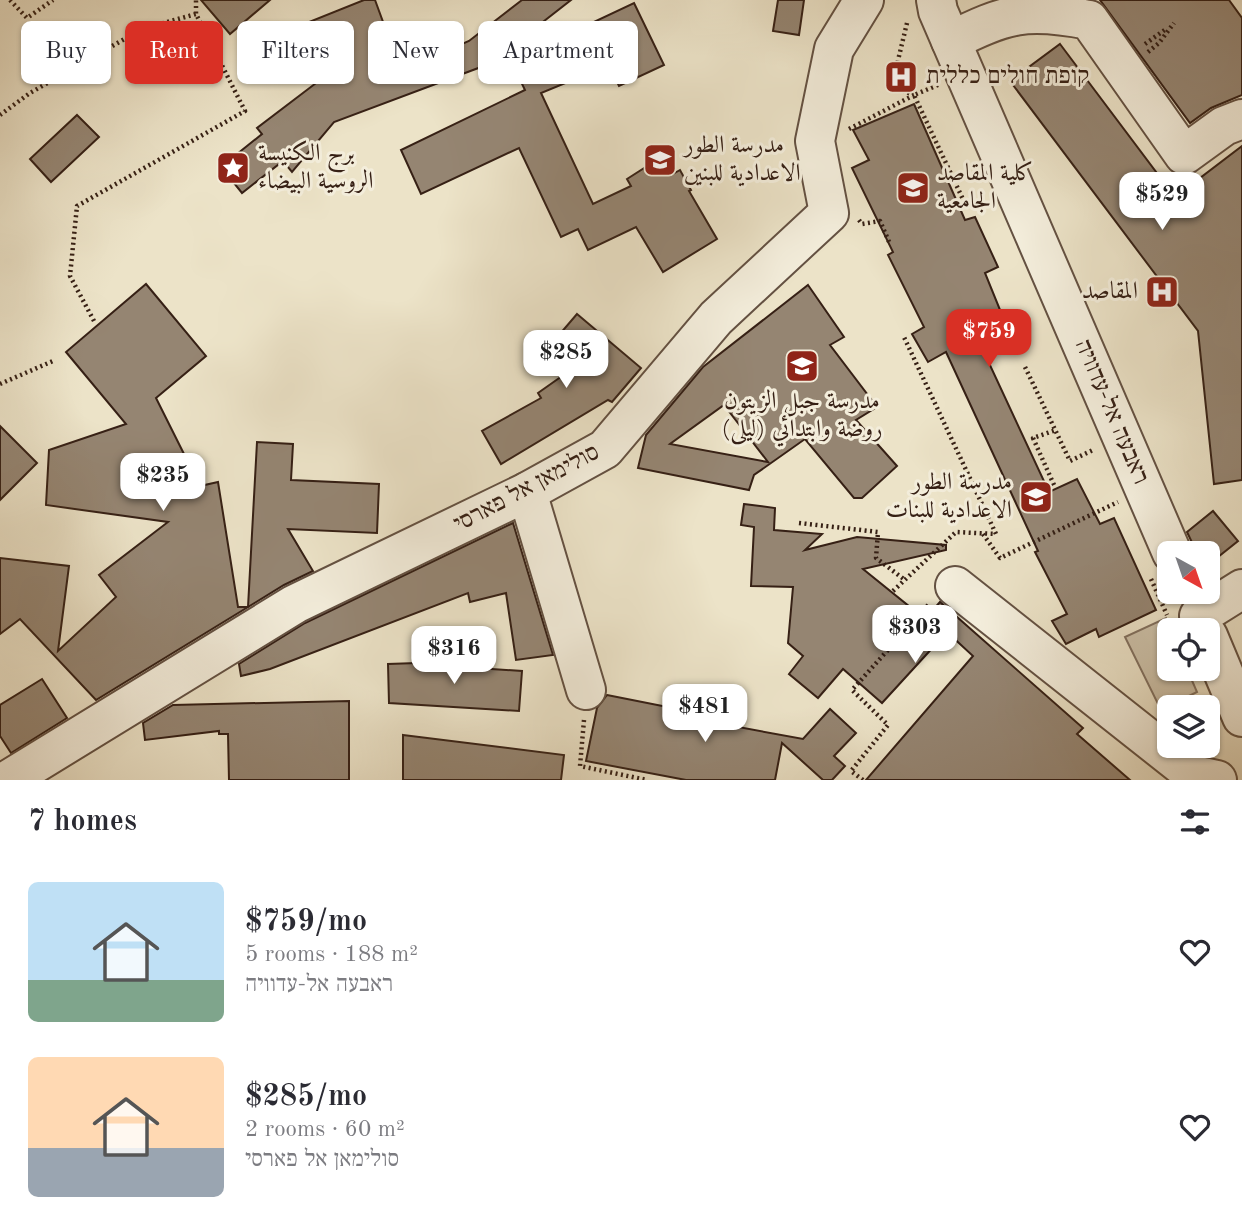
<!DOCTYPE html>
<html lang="en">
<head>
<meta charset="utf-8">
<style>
  body { margin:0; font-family:"Old Standard TT",Amiri,"Frank Ruhl Libre",serif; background:#f7f7f7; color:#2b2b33; height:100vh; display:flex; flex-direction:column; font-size:26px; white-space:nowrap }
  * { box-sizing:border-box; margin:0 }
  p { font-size:23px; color:#7c7c81 }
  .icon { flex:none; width:38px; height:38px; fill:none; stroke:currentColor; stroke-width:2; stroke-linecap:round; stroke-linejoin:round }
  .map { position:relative; height:780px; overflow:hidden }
  .details { display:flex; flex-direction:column; background:#fff; flex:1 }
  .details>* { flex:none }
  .banner { position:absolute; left:21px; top:21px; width:700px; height:63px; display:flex; gap:14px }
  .needle { width:46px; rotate:140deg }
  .controls { position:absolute; left:1157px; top:541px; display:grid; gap:14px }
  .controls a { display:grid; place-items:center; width:63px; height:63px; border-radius:10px; background:#fff; box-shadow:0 2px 5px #0004; font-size:35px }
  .price { position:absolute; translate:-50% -60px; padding:0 16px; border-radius:14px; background:#fff; color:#222; font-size:23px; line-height:46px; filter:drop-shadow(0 2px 4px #0008) }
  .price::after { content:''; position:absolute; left:50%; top:42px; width:21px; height:16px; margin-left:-10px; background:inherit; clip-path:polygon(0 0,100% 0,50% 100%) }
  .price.selected { background:#d93025; color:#fff }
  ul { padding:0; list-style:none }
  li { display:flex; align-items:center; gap:21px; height:175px; padding:0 28px }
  li span { display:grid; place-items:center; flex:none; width:196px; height:140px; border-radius:10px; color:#555 }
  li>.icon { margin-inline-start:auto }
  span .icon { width:84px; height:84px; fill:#fffc; stroke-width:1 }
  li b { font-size:30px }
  h2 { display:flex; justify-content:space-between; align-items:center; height:84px; padding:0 28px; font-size:30px }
  .chip { padding:0 24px; border-radius:10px; background:#fff; box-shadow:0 2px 5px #0004; font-size:24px; line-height:63px }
  .chip.selected { background:#d93025; color:#fff }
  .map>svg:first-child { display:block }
  .green { fill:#cdc2aa; stroke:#827160; stroke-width:2 }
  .building { fill:#958572; stroke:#362015; stroke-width:2; fill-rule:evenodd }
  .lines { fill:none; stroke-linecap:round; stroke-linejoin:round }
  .minor-casing { stroke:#645142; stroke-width:42 }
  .path { stroke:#362015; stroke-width:4.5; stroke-dasharray:2 3.5; stroke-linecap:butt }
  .minor { stroke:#f3eddb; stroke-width:38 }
  .labels { text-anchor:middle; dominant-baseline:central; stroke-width:6; stroke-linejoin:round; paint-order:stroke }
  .poi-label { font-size:24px; fill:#362015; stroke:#f3eddb; text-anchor:start }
  .street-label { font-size:24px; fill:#362015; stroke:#f3eddb }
</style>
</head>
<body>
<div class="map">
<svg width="1242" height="780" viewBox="0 0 1242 780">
  <rect width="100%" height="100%" fill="#ece3c8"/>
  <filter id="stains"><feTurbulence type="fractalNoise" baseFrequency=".00286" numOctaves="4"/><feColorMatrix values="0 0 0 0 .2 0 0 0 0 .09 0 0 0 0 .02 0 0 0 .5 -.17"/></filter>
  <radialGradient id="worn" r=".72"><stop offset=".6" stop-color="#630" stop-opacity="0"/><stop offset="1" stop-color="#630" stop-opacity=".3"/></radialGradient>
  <!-- green -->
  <path class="green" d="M1166 618 1171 630 1169 668 1187 669 1197 692 1161 710 1125 637Z"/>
  <!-- building -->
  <g class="building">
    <path d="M201 0H270L230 34Z"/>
    <path d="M364 0H375L401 71 469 41 522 0H571L489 64 334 122 292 172 283 161 242 193 221 167 262 134 257 128 324 77 304 24Z"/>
    <path d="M778 0H804L799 35 773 31Z"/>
    <path d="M1100 0H1229L1242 18V95L1211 108 1190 123Z"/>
    <path d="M634 3 664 65 619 86 609 65 541 93 593 204 631 186 627 179 660 158 671 175 680 170 691 190 689 191 717 239 663 272 636 227 588 250 578 229 561 237 519 148 421 194 401 150 525 90 511 61Z"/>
    <path d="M1060 44 1175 197 1242 146V480L1214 484 1198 331 1010 81Z"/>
    <path d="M914 104 965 220 975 217 998 267 985 273 1011 337 982 348 1049 492 1077 479 1100 524 1114 518 1156 610 1099 637 1096 629 1066 644 1052 621 1067 614 1035 552 1038 551 946 352 928 362 912 334 924 327 888 255 893 252 852 168 869 160 853 130Z"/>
    <path d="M77 115 99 137 51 182 30 159Z"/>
    <path d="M146 284 206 356 156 398 200 486 218 482 238 607H248L257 442 293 444 291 480 379 484 377 533 288 529 313 571 284 585 96 700 20 619 0 634V558L69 566 58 651 116 597 99 575 168 522 46 505 49 450 126 424 66 352Z"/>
    <path d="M808 285 844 337 830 345 877 407 856 420 897 466 862 498H854L805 439 754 475 749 490 638 468 646 435 703 367ZM724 405 768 462 670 444Z"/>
    <path d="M577 314 641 368 612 402 608 400 501 464 482 431 541 398 538 393 572 369 547 349Z"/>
    <path d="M0 426 37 463 0 500Z"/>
    <path d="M744 504 775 508 774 530 822 534 805 550 857 537 946 545V550L863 569 925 619 940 602 1083 728 1077 734 1130 780H866L973 656 947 632 882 703 843 669 818 698 789 674 803 656 788 643 793 587 751 586 754 527 741 525Z"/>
    <path d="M1213 511 1238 541 1208 565V553H1197L1187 532Z"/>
    <path d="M513 523 553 655 516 660 506 593 470 602 468 593 270 669 241 676 239 664 305 623Z"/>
    <path d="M447 662V666L522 671 519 711 389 703 388 664Z"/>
    <path d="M42 679 67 718 11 753 0 736V705Z"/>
    <path d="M607 695 723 718 722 724 803 739 830 709 856 733 834 756 845 766 832 780H823L782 743 775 780H686L586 761 597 708Z"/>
    <path d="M349 701V780H229L228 734H219V731L145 740 143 723 173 705Z"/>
    <path d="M403 735 564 755 561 780H403Z"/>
  </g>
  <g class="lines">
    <defs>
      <g id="minor">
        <path d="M936 0 938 11 1172 553"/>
        <path d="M951 41C1006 13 1027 8 1089 20L1184 155 1224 126 1242 119"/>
        <path d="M527 492 586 690"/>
        <path d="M955 586 1194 775 1217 780"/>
        <path d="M1199 616 1242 589"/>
        <path d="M1208 636 1242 717"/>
        <path d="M8 780 295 604 527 492 605 449 716 318 829 213 815 141 834 49 864 0"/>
      </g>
    </defs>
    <!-- minor casing -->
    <use href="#minor" class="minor-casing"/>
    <!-- path -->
    <g class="path">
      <path d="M10 0 27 18 53 0"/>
      <path d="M907 23 894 77 902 90 913 95"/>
      <path d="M1145 44 1166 29"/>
      <path d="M1148 52 1159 43 1174 23"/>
      <path d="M938 85 914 95 968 210"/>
      <path d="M0 115 30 93 142 29 196 14"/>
      <path d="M849 129 914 95"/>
      <path d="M859 220 862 224 880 221 890 244"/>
      <path d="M94 321 70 276 77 206 245 111 196 14V0"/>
      <path d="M1025 367 1070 461 1093 450"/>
      <path d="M0 384 53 361"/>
      <path d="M1054 485 1033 438 1056 430"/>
      <path d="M799 523 878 532 876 558 905 580"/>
      <path d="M983 534 1000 558 1118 502"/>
      <path d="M1151 579 1167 615"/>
      <path d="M893 591 956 532 996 534 903 335"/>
      <path d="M584 720 580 766 647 780"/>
      <path d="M863 780 851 771 888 725 852 690 930 603"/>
    </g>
    <!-- minor -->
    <use href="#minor" class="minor"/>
  </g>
  <!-- icons -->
  <defs>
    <symbol id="hospital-square" viewBox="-11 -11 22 22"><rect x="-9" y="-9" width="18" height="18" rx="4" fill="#8f2418" stroke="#f3eddb"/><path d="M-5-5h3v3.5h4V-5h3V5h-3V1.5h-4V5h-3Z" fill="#fff"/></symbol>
    <symbol id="school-square" viewBox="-11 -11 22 22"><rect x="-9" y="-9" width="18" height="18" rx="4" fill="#8f2418" stroke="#f3eddb"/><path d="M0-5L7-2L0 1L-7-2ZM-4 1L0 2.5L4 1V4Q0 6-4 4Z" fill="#fff"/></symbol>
    <symbol id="sight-square" viewBox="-11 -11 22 22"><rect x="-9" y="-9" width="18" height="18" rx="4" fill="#8f2418" stroke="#f3eddb"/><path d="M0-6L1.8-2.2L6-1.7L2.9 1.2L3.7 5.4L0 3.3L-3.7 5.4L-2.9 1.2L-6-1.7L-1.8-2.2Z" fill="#fff"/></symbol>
    <symbol id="university-square" viewBox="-11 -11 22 22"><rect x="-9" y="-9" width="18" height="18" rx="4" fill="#8f2418" stroke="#f3eddb"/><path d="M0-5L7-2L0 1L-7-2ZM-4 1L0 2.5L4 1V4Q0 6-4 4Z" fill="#fff"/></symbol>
  </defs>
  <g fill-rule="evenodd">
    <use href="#hospital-square" x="882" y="58" width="38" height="38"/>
    <use href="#school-square" x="641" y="141" width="38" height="38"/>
    <use href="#sight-square" x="214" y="149" width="38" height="38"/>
    <use href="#university-square" x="894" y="169" width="38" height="38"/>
    <use href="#hospital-square" x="1143" y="273" width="38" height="38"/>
    <use href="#school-square" x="783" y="347" width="38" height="38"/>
    <use href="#school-square" x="1017" y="478" width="38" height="38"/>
  </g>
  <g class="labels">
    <!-- poi labels -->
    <g class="poi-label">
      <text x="926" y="77">קופת חולים כללית</text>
      <text x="684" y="146">مدرسة الطور<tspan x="684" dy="28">الاعدادية للبنين</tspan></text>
      <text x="258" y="154">برج الكنيسة<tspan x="258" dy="28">الروسية البيضاء</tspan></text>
      <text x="937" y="174">كلية المقاصد<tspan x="937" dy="28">الجامعية</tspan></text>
      <text x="1138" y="292" text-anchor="end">المقاصد</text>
      <text x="802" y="402" text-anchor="middle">مدرسة جبل الزيتون<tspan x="802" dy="28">(ليلى) روضة وابتدائي</tspan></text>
      <text x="1012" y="483" text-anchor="end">مدرسة الطور<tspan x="1012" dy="28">الاعدادية للبنات</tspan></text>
    </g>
    <!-- street labels -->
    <g class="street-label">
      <text transform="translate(1111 412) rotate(67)">ראבעה אל-עדוויה</text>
      <text transform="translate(527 489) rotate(-28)">סולימאן אל פארסי</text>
    </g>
  </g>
  <rect width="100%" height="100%" filter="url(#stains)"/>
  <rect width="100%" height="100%" fill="url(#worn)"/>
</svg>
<div class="controls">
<a><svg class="needle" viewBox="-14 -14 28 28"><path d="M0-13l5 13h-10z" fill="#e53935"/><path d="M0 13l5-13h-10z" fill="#7c7c81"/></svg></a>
<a><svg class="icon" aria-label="locate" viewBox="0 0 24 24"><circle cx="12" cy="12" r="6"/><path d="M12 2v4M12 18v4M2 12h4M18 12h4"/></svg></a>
<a><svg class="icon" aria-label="layers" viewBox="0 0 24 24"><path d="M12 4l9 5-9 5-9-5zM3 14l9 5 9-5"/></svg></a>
</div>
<b class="price" style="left:1162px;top:232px">$529</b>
<b class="price selected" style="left:989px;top:369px">$759</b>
<b class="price" style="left:566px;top:390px">$285</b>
<b class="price" style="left:163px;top:513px">$235</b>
<b class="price" style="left:915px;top:665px">$303</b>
<b class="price" style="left:454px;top:686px">$316</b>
<b class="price" style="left:705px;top:744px">$481</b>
<div class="banner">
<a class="chip">Buy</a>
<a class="chip selected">Rent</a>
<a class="chip">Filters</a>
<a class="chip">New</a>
<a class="chip">Apartment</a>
</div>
</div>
<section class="details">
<h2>7 homes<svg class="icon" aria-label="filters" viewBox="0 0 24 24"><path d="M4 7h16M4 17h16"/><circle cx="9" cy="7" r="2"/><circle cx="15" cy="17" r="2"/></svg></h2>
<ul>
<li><span style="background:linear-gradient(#bfe0f5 70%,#7fa58c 0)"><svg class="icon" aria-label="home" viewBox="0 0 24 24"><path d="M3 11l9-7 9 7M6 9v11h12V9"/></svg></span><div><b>$759/mo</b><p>5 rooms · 188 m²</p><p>ראבעה אל-עדוויה</p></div><svg class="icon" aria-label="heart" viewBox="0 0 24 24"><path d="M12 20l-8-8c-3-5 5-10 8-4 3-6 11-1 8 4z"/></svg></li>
<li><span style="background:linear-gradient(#ffd9b3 65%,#9aa5b1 0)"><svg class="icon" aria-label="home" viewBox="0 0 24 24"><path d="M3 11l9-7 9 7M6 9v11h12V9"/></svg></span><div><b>$285/mo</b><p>2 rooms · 60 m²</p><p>סולימאן אל פארסי</p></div><svg class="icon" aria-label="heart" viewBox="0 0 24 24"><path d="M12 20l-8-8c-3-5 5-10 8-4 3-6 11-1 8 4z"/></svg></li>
</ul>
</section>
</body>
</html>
